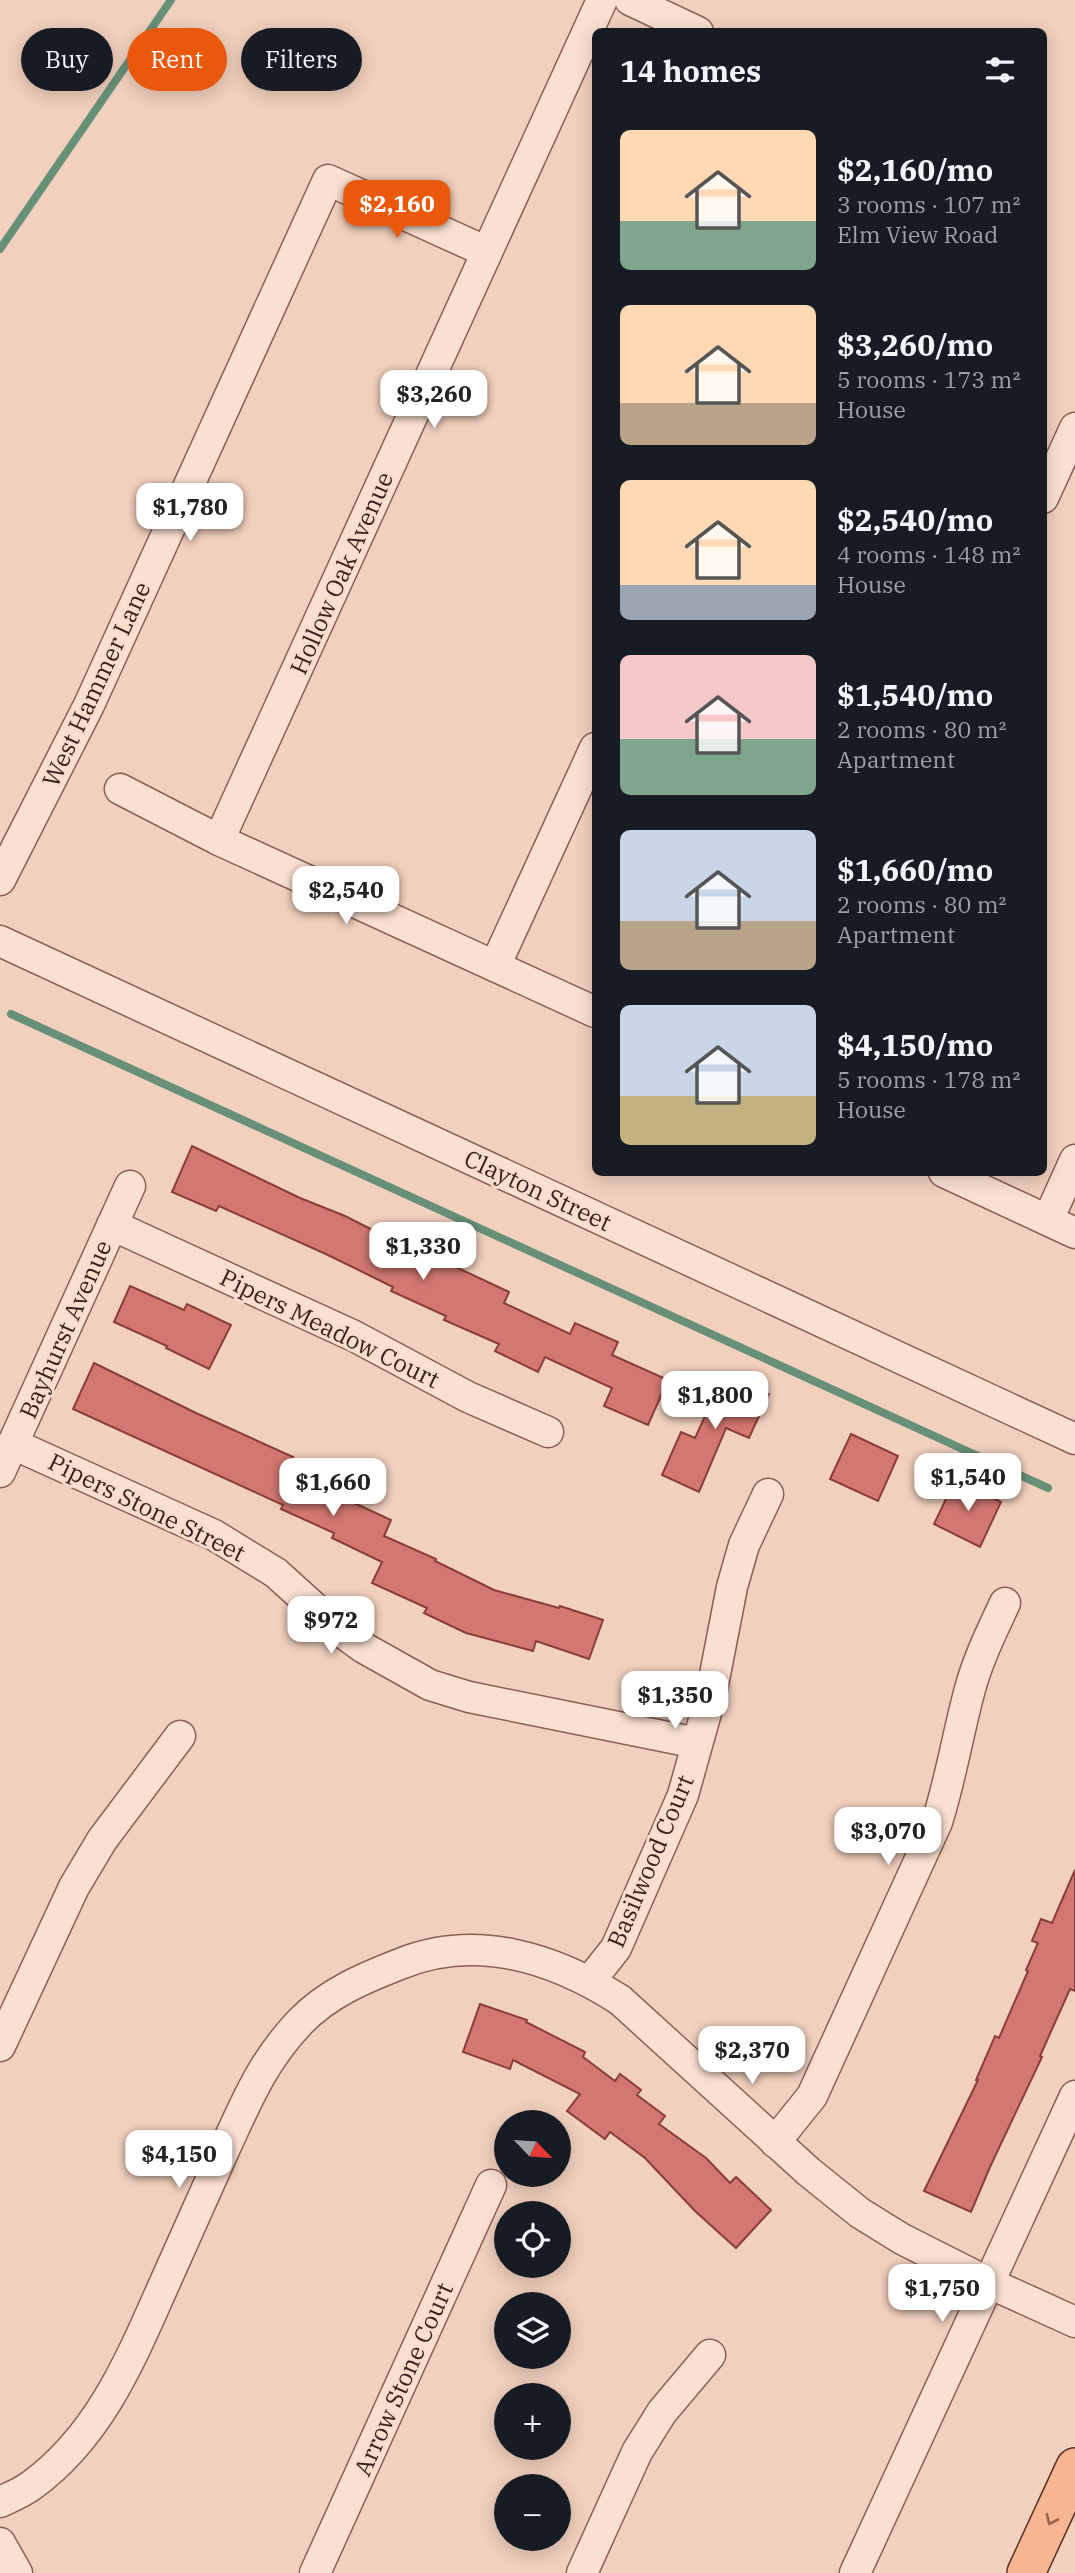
<!DOCTYPE html>
<html lang="en">
<head>
<meta charset="utf-8">
<style>
  body { margin:0; font-family:"IBM Plex Serif",serif; background:#20242c; color:#f1f3f6; height:100vh; display:flex; flex-direction:column; font-size:26px; white-space:nowrap }
  * { box-sizing:border-box; margin:0 }
  p { font-size:23px; color:#9ea1a6 }
  .icon { flex:none; width:38px; height:38px; fill:none; stroke:currentColor; stroke-width:2; stroke-linecap:round; stroke-linejoin:round }
  .map { position:relative; flex:1; overflow:hidden }
  .drawer { position:absolute; left:592px; top:28px; width:455px; height:1148px; display:flex; flex-direction:column; background:#171b24; border-radius:10px; box-shadow:0 4px 18px #0003 }
  .drawer>* { flex:none }
  .hud { position:absolute; left:21px; top:28px; width:466px; height:63px; display:flex; gap:14px }
  .needle { width:46px; rotate:115deg }
  .tools { position:absolute; left:494px; top:2110px; display:grid; gap:14px }
  .tools a { display:grid; place-items:center; width:77px; height:77px; border-radius:50%; background:#171b24; box-shadow:0 4px 18px #0003; font-size:35px }
  .price { position:absolute; translate:-50% -60px; padding:0 16px; border-radius:14px; background:#fff; color:#222; font-size:23px; line-height:46px; filter:drop-shadow(0 2px 4px #0008) }
  .price::after { content:''; position:absolute; left:50%; top:42px; width:21px; height:16px; margin-left:-10px; background:inherit; clip-path:polygon(0 0,100% 0,50% 100%) }
  .price.on { background:#ea580c; color:#fff }
  ul { padding:0; list-style:none }
  li { display:flex; align-items:center; gap:21px; height:175px; padding:0 28px }
  li span { display:grid; place-items:center; flex:none; width:196px; height:140px; border-radius:10px; color:#555 }
  li>.icon { margin-inline-start:auto }
  span .icon { width:84px; height:84px; fill:#fffc; stroke-width:1 }
  li b { font-size:30px }
  h2 { display:flex; justify-content:space-between; align-items:center; height:84px; padding:0 28px; font-size:30px }
  .tag { padding:0 24px; border-radius:32px; background:#171b24; box-shadow:0 4px 18px #0003; font-size:24px; line-height:63px }
  .tag.on { background:#ea580c; color:#fff }
  .map>svg:first-child { display:block }
  .lines { fill:none; stroke-linecap:round; stroke-linejoin:round }
  .stream { stroke:#689079; stroke-width:8 }
  .building { fill:#d27870; stroke:#8b3e39; stroke-width:2 }
  .minor-casing { stroke:#8a5f55; stroke-width:33 }
  .major-casing { stroke:#57302a; stroke-width:40 }
  .minor { stroke:#fbe0d1; stroke-width:30 }
  .major { stroke:#f8b591; stroke-width:37 }
  .oneway { stroke:#986a56 }
  .labels { text-anchor:middle; dominant-baseline:central; stroke-width:6; stroke-linejoin:round; paint-order:stroke }
  .street-label { font-size:24px; fill:#381f1b; stroke:#f8ddcd }
</style>
</head>
<body>
<div class="map">
<svg width="1075" height="2573" viewBox="0 0 1075 2573">
  <rect width="100%" height="100%" fill="#f1d0bd"/>
  <g class="lines">
    <!-- stream -->
    <g class="stream">
      <path d="M0 249 171 0"/>
      <path d="M11 1014 1048 1488"/>
    </g>
  </g>
  <!-- building -->
  <g class="building">
    <path d="M192 1146 300 1198 345 1216 410 1249 411 1246 509 1292 504 1303 570 1334 575 1323 618 1342 612 1355 668 1380 648 1425 604 1406 612 1388 545 1357 538 1372 495 1351 499 1344 444 1320 446 1316 391 1291 393 1287 328 1255 219 1206 216 1211 172 1192Z"/>
    <path d="M130 1286 184 1310 187 1304 231 1325 209 1369 166 1348 167 1346 114 1322Z"/>
    <path d="M94 1363 196 1413 293 1457 291 1461 344 1485 339 1496 391 1520 384 1536 436 1559 435 1561 494 1590 559 1608 560 1606 603 1620 589 1659 536 1641 533 1651 466 1633 424 1613 427 1608 372 1583 382 1562 332 1538 334 1533 281 1509 283 1505 73 1409Z"/>
    <path d="M724 1375 769 1394 749 1438 726 1428 699 1492 662 1475 681 1432 695 1438Z"/>
    <path d="M851 1434 898 1456 878 1501 830 1479Z"/>
    <path d="M955 1480 1001 1502 980 1547 934 1524Z"/>
    <path d="M1075 1870V1991L1070 1989 1040 2056 1042 2057 990 2167 971 2212 924 2191 978 2080H976L995 2036 999 2038 1028 1971 1026 1970 1038 1943 1032 1941 1041 1919 1052 1923Z"/>
    <path d="M480 2004 527 2020 526 2022 585 2052 583 2057 615 2081 620 2074 641 2090 637 2095 665 2116 659 2124 706 2158 730 2183 736 2177 771 2210 736 2248 695 2211 645 2158 610 2132 605 2139 567 2111 580 2094 513 2060 510 2069 463 2052Z"/>
  </g>
  <g class="lines">
    <defs>
      <g id="minor">
        <path d="M630 0 698 32"/>
        <path d="M1043 498 1075 428"/>
        <path d="M120 789 219 840 595 1012"/>
        <path d="M219 840 602 0"/>
        <path d="M0 880 89 705 328 180 487 252"/>
        <path d="M0 941 1075 1439"/>
        <path d="M495 966 595 748"/>
        <path d="M944 1172 1075 1233"/>
        <path d="M1048 1220 1075 1160"/>
        <path d="M112 1225 354 1336 468 1397 548 1432"/>
        <path d="M13 1444 214 1535 276 1573 339 1630 364 1648 430 1685 469 1697 697 1743"/>
        <path d="M0 1472 130 1186"/>
        <path d="M590 1981 616 1948 683 1795 711 1695 732 1587 744 1545 768 1494"/>
        <path d="M0 2046 74 1887 102 1840 180 1736"/>
        <path d="M775 2142 812 2096 937 1822C951 1778 958 1733 970 1689 978 1659 992 1631 1005 1603"/>
        <path d="M0 2502C11 2497 23 2492 32 2485 99 2436 130 2361 162 2289 183 2242 204 2195 225 2148 247 2100 263 2061 300 2022 328 1993 364 1978 400 1964 476 1933 554 1958 620 2000L809 2172 860 2213 902 2239 989 2283 1075 2322"/>
        <path d="M0 2543 17 2573"/>
        <path d="M315 2573 491 2185"/>
        <path d="M582 2573 637 2452 662 2412 710 2355"/>
        <path d="M855 2573 1075 2096"/>
      </g>
      <path id="major" d="M1026 2573 1075 2467"/>
    </defs>
    <!-- minor casing -->
    <use href="#minor" class="minor-casing"/>
    <!-- major casing -->
    <use href="#major" class="major-casing"/>
    <!-- minor -->
    <use href="#minor" class="minor"/>
    <!-- major -->
    <use href="#major" class="major"/>
  </g>
  <!-- one-way arrows -->
  <defs><path id="oneway-chevron" d="M-2-3.5L2.5 0L-2 3.5" fill="none" stroke-width="1.6" stroke-linecap="round" stroke-linejoin="round" transform="scale(1.75)"/></defs>
  <use class="oneway" href="#oneway-chevron" transform="translate(1051 2520) rotate(115)"/>
  <g class="labels">
    <!-- street labels -->
    <g class="street-label">
      <text transform="translate(341 573) rotate(-66)">Hollow Oak Avenue</text>
      <text transform="translate(96 684) rotate(-65)">West Hammer Lane</text>
      <text transform="translate(538 1190) rotate(25)">Clayton Street</text>
      <text transform="translate(330 1328) rotate(26)">Pipers Meadow Court</text>
      <text transform="translate(65 1329) rotate(-66)">Bayhurst Avenue</text>
      <text transform="translate(147 1507) rotate(26)">Pipers Stone Street</text>
      <text transform="translate(650 1861) rotate(-67)">Basilwood Court</text>
      <text transform="translate(403 2379) rotate(-66)">Arrow Stone Court</text>
    </g>
  </g>
</svg>
<div class="tools">
<a><svg class="needle" viewBox="-14 -14 28 28"><path d="M0-13l5 13h-10z" fill="#e53935"/><path d="M0 13l5-13h-10z" fill="#9ea1a6"/></svg></a>
<a><svg class="icon" aria-label="locate" viewBox="0 0 24 24"><circle cx="12" cy="12" r="6"/><path d="M12 2v4M12 18v4M2 12h4M18 12h4"/></svg></a>
<a><svg class="icon" aria-label="layers" viewBox="0 0 24 24"><path d="M12 4l9 5-9 5-9-5zM3 14l9 5 9-5"/></svg></a>
<a>+</a>
<a>−</a>
</div>
<b class="price on" style="left:397px;top:240px">$2,160</b>
<b class="price" style="left:434px;top:430px">$3,260</b>
<b class="price" style="left:190px;top:543px">$1,780</b>
<b class="price" style="left:346px;top:926px">$2,540</b>
<b class="price" style="left:423px;top:1282px">$1,330</b>
<b class="price" style="left:715px;top:1431px">$1,800</b>
<b class="price" style="left:968px;top:1513px">$1,540</b>
<b class="price" style="left:333px;top:1518px">$1,660</b>
<b class="price" style="left:331px;top:1656px">$972</b>
<b class="price" style="left:675px;top:1731px">$1,350</b>
<b class="price" style="left:888px;top:1867px">$3,070</b>
<b class="price" style="left:752px;top:2086px">$2,370</b>
<b class="price" style="left:179px;top:2190px">$4,150</b>
<b class="price" style="left:942px;top:2324px">$1,750</b>
<div class="hud">
<a class="tag">Buy</a>
<a class="tag on">Rent</a>
<a class="tag">Filters</a>
</div>
<section class="drawer">
<h2>14 homes<svg class="icon" aria-label="filters" viewBox="0 0 24 24"><path d="M4 7h16M4 17h16"/><circle cx="9" cy="7" r="2"/><circle cx="15" cy="17" r="2"/></svg></h2>
<ul>
<li><span style="background:linear-gradient(#ffd9b3 65%,#7fa58c 0)"><svg class="icon" aria-label="home" viewBox="0 0 24 24"><path d="M3 11l9-7 9 7M6 9v11h12V9"/></svg></span><div><b>$2,160/mo</b><p>3 rooms · 107 m²</p><p>Elm View Road</p></div></li>
<li><span style="background:linear-gradient(#ffd9b3 70%,#b9a48a 0)"><svg class="icon" aria-label="home" viewBox="0 0 24 24"><path d="M3 11l9-7 9 7M6 9v11h12V9"/></svg></span><div><b>$3,260/mo</b><p>5 rooms · 173 m²</p><p>House</p></div></li>
<li><span style="background:linear-gradient(#ffd9b3 75%,#9aa5b1 0)"><svg class="icon" aria-label="home" viewBox="0 0 24 24"><path d="M3 11l9-7 9 7M6 9v11h12V9"/></svg></span><div><b>$2,540/mo</b><p>4 rooms · 148 m²</p><p>House</p></div></li>
<li><span style="background:linear-gradient(#f6c9c9 60%,#7fa58c 0)"><svg class="icon" aria-label="home" viewBox="0 0 24 24"><path d="M3 11l9-7 9 7M6 9v11h12V9"/></svg></span><div><b>$1,540/mo</b><p>2 rooms · 80 m²</p><p>Apartment</p></div></li>
<li><span style="background:linear-gradient(#c9d6e8 65%,#b9a48a 0)"><svg class="icon" aria-label="home" viewBox="0 0 24 24"><path d="M3 11l9-7 9 7M6 9v11h12V9"/></svg></span><div><b>$1,660/mo</b><p>2 rooms · 80 m²</p><p>Apartment</p></div></li>
<li><span style="background:linear-gradient(#c9d6e8 65%,#c2b280 0)"><svg class="icon" aria-label="home" viewBox="0 0 24 24"><path d="M3 11l9-7 9 7M6 9v11h12V9"/></svg></span><div><b>$4,150/mo</b><p>5 rooms · 178 m²</p><p>House</p></div></li>
</ul>
</section>
</div>
</body>
</html>
